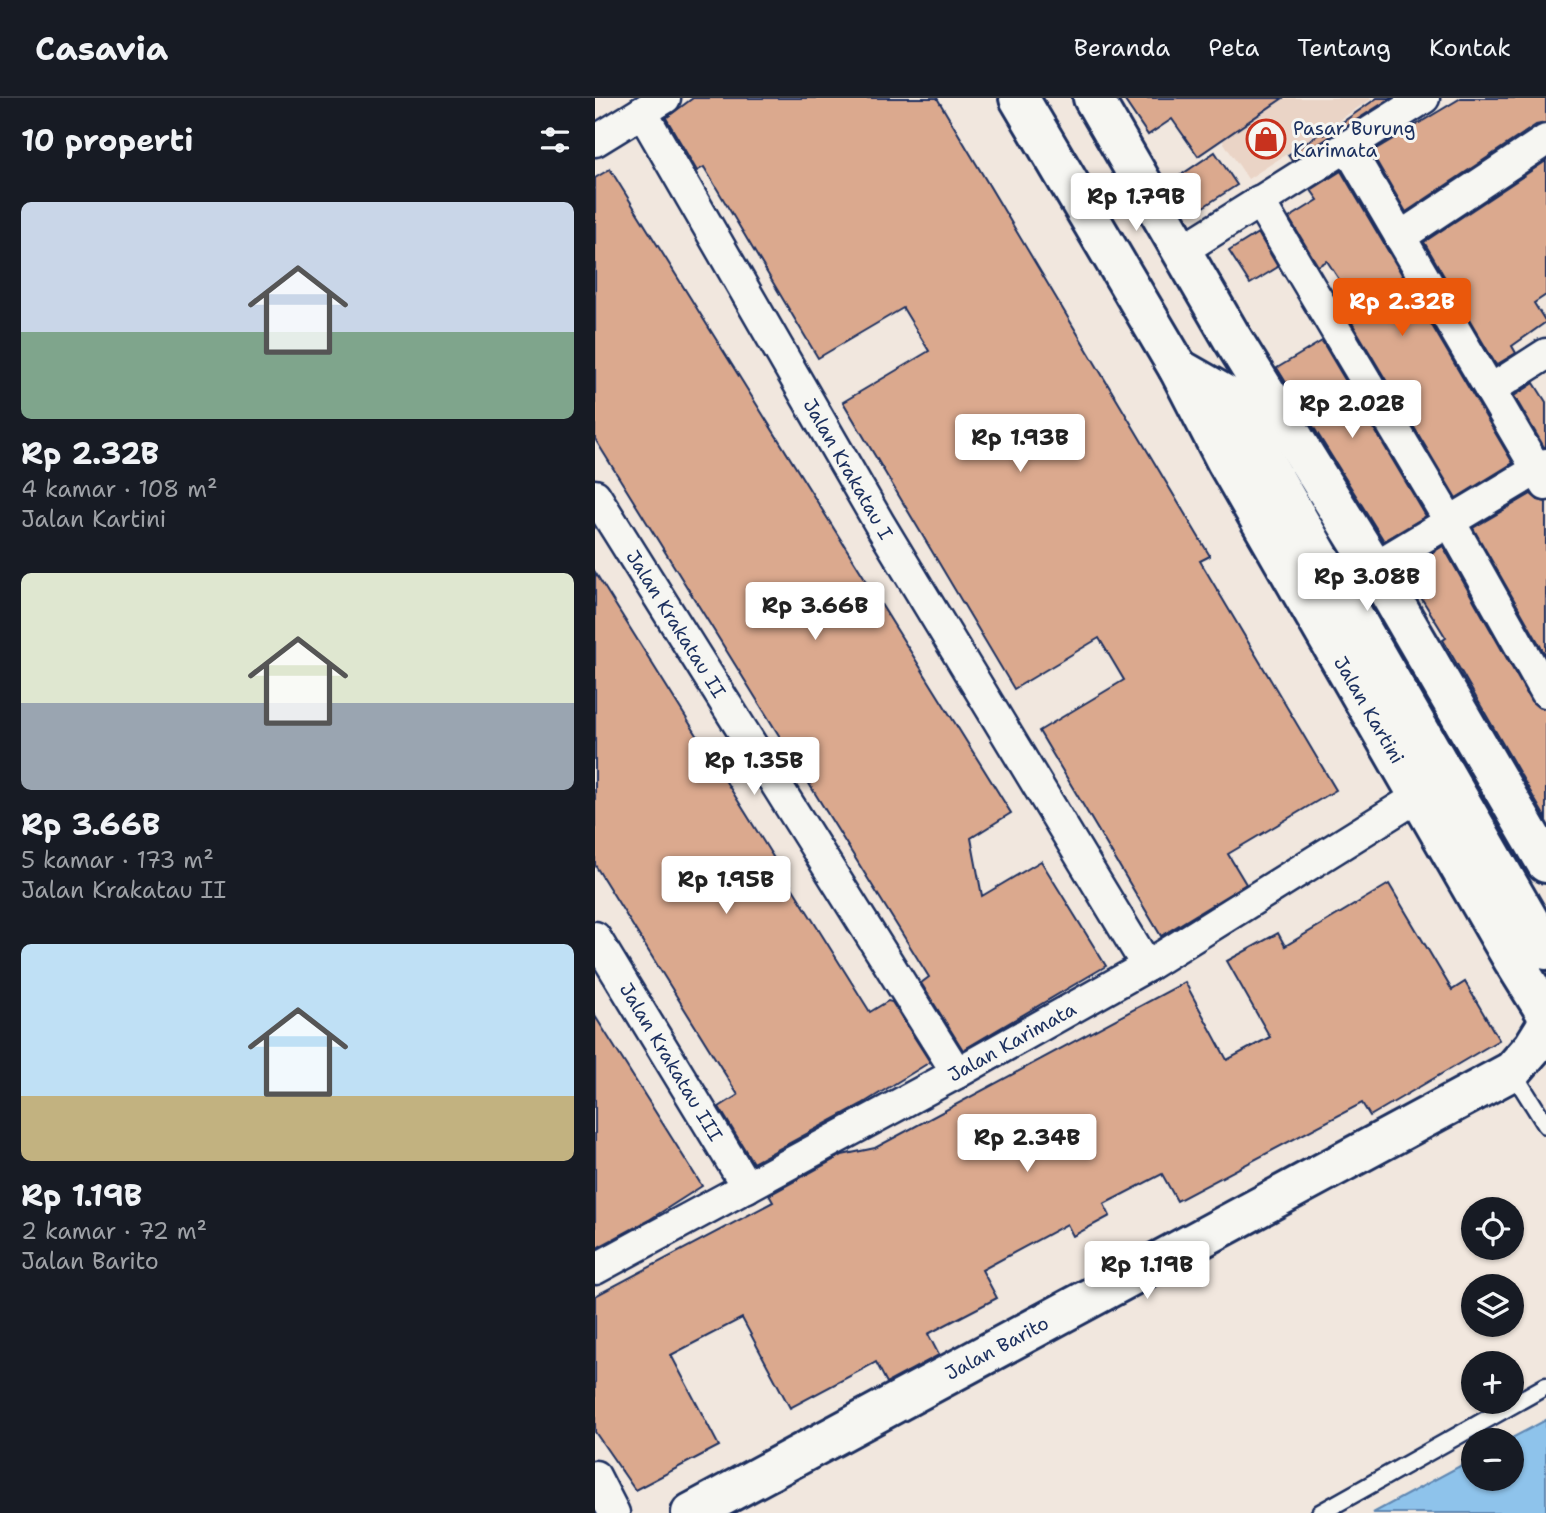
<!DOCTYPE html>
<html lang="id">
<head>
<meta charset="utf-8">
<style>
  body { margin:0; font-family:"Shantell Sans",sans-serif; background:#20242c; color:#f1f3f6; height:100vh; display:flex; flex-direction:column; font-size:26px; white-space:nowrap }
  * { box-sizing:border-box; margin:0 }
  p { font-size:23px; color:#9ea1a6 }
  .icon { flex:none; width:38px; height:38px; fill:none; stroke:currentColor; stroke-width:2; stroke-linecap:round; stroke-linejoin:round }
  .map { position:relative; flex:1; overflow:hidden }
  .panel { display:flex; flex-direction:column; background:#171b24; width:595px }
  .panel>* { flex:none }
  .buttons { position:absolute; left:866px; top:1099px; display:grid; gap:14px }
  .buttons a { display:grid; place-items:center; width:63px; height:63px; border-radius:50%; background:#171b24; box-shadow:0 2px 5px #0004; font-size:35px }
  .price { position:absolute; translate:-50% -60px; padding:0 16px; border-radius:7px; background:#fff; color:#222; font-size:23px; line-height:46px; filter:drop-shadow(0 2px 4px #0008) }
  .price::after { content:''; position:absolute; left:50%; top:42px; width:21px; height:16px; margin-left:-10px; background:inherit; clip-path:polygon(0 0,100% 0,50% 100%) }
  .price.selected { background:#ea580c; color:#fff }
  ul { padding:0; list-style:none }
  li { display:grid; align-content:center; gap:14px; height:371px; padding:0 21px }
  li span { display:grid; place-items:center; height:217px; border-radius:10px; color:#555 }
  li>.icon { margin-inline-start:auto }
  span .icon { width:126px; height:126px; fill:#fffc; stroke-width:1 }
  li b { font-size:30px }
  h2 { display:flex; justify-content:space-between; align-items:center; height:84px; padding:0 21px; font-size:30px }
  header { display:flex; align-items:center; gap:42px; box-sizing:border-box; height:98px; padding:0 35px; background:#171b24; border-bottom:2px solid #363941 }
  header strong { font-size:33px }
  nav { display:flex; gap:38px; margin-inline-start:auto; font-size:24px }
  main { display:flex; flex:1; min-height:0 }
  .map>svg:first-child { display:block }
  .built { fill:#ead4c6 }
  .water { fill:#8ec3eb; stroke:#6088b3; stroke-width:2 }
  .building { fill:#dba98e; stroke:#1b2f5e; stroke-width:2 }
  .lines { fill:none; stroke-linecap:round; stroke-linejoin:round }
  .lane-casing { stroke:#1b2f5e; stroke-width:21 }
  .street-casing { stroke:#1b2f5e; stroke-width:35 }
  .secondary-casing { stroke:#1b2f5e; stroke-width:44 }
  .lane { stroke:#f6f6f2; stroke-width:16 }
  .street { stroke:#f6f6f2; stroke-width:30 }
  .secondary { stroke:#f6f6f2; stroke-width:38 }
  .labels { text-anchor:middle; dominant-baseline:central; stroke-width:6; stroke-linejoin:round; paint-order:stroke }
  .poi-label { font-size:19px; fill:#1b2f5e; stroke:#f6f6f2; text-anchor:start }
  .street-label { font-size:19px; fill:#1b2f5e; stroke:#f6f6f2 }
</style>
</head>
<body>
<header>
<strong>Casavia</strong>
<nav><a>Beranda</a><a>Peta</a><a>Tentang</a><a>Kontak</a></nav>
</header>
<main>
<section class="panel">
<h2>10 properti<svg class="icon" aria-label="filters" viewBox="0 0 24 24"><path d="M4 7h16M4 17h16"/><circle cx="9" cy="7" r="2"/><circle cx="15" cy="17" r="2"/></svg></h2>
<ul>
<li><span style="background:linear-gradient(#c9d6e8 60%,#7fa58c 0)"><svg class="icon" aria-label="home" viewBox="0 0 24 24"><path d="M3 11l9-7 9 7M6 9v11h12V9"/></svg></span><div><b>Rp 2.32B</b><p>4 kamar · 108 m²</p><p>Jalan Kartini</p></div></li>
<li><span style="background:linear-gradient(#dfe7d0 60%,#9aa5b1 0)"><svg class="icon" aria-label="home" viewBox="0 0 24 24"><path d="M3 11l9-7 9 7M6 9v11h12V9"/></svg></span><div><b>Rp 3.66B</b><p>5 kamar · 173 m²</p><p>Jalan Krakatau II</p></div></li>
<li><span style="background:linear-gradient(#bfe0f5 70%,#c2b280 0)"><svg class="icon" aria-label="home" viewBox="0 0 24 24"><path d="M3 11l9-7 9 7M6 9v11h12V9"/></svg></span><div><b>Rp 1.19B</b><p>2 kamar · 72 m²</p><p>Jalan Barito</p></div></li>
</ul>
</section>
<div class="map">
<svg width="951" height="1415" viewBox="0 0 951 1415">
  <rect width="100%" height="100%" fill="#f1e7de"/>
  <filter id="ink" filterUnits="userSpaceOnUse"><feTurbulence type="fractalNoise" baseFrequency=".0143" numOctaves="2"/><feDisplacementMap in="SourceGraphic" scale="14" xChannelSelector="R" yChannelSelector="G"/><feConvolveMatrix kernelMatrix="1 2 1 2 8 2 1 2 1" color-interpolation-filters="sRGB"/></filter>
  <g filter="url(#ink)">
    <!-- built -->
    <path class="built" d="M599 0H778L653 81Z"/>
    <!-- water -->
    <path class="water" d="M951 1322V1415H778L878 1361V1381H917V1342H913Z"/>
    <!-- building -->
    <g class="building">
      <path d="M98 0H342L615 458 605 463 741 692 633 756 651 786 566 838 444 633 529 582 504 540 419 591 248 304 334 253 308 210 223 260 109 69 102 73 71 20Z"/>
      <path d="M528 0H688L603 58 577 21 553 37Z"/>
      <path d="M782 0H796L697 63 693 57 727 34 729 37Z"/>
      <path d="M866 0H951V25L941 27 811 114 776 54Z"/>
      <path d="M620 54 642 87 602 113 580 81Z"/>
      <path d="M951 63V197L939 205 951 224 917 248 921 255 901 267 829 144Z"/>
      <path d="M15 71 416 715 376 740 387 798 446 763 511 868 368 952 326 885 334 879 0 341V80Z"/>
      <path d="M746 73 918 365 861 400 757 225 768 218 732 163 723 168 694 120 723 102 716 92Z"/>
      <path d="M663 135 683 169 655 186 634 153Z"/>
      <path d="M727 243 831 418 789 443 682 270Z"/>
      <path d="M939 285 951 304V349H949L919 298Z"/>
      <path d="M936 396 943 402 951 404V558L878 430Z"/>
      <path d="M848 448 936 603 943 609 951 611V721L848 542 851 540 809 472Z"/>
      <path d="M0 474 275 914 293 903 297 904 335 964 267 1006 158 1065 124 1009 143 997 0 767Z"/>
      <path d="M794 786 857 892 870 884 904 942 775 1018 767 1005 582 1103 567 1076 509 1106 515 1118 478 1138 472 1126 387 1172 402 1200 333 1236 344 1257 292 1285 281 1264 195 1310 147 1220 76 1257 124 1348 40 1392 0 1334V1198L178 1104 174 1097 247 1057 280 1050 590 884 632 962 675 939 632 863 683 835 690 848Z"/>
      <path d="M0 918 107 1088 54 1122 0 1151Z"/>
    </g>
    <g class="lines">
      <defs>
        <g id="lane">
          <path d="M917 973 951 1027"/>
          <path d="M725 1415 951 1288"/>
        </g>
        <g id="street">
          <path d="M47 14 284 425 552 868"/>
          <path d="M0 43 70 0"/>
          <path d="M752 48 951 387"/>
          <path d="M664 103 855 424 951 594"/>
          <path d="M805 139 951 42"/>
          <path d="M586 153 829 0"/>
          <path d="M895 292 951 256"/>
          <path d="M0 397 362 975"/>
          <path d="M779 469 951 366"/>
          <path d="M0 839 152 1089"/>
          <path d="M0 1171 362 975 552 868 824 698"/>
          <path d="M0 1378 19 1415"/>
        </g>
        <g id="secondary">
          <path d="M424 0 583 270 631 363 918 862 951 915"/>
          <path d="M498 0 637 240 779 469 951 765"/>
          <path d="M583 270 632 298 951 852"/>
          <path d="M96 1415 917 973 938 949 951 928"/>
        </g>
      </defs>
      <!-- lane casing -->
      <use href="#lane" class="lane-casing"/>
      <!-- street casing -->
      <use href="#street" class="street-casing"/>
      <!-- secondary casing -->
      <use href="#secondary" class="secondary-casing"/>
      <!-- lane -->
      <use href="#lane" class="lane"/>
      <!-- street -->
      <use href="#street" class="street"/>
      <!-- secondary -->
      <use href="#secondary" class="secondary"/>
    </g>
  </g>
  <!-- icons -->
  <defs>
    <symbol id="shop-ring" viewBox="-11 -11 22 22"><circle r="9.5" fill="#f6f6f2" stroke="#c8321e" stroke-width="1.5"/><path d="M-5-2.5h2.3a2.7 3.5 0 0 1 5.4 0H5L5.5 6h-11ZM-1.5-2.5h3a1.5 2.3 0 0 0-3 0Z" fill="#c8321e"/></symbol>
  </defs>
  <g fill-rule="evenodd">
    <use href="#shop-ring" x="649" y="19" width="44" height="44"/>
  </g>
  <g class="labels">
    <!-- poi labels -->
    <g class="poi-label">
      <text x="698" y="30">Pasar Burung<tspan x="698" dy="22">Karimata</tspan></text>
    </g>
    <!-- street labels -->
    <g class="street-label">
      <text transform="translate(253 371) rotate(60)">Jalan Krakatau I</text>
      <text transform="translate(81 526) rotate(58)">Jalan Krakatau II</text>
      <text transform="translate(774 612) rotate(60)">Jalan Kartini</text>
      <text transform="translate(417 944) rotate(-29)">Jalan Karimata</text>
      <text transform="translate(76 964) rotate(59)">Jalan Krakatau III</text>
      <text transform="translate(402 1250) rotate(-28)">Jalan Barito</text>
    </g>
  </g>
</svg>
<div class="buttons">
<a><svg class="icon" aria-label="locate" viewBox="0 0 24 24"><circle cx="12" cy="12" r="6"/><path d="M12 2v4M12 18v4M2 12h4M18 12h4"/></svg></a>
<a><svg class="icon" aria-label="layers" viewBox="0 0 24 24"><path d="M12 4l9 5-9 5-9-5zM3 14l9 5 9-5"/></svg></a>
<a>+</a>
<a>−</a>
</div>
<b class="price" style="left:541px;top:135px">Rp 1.79B</b>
<b class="price selected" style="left:807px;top:240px">Rp 2.32B</b>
<b class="price" style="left:757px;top:342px">Rp 2.02B</b>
<b class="price" style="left:425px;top:376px">Rp 1.93B</b>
<b class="price" style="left:772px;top:515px">Rp 3.08B</b>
<b class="price" style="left:220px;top:544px">Rp 3.66B</b>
<b class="price" style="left:159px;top:699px">Rp 1.35B</b>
<b class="price" style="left:131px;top:818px">Rp 1.95B</b>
<b class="price" style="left:432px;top:1076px">Rp 2.34B</b>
<b class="price" style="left:552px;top:1203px">Rp 1.19B</b>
</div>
</main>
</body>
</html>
